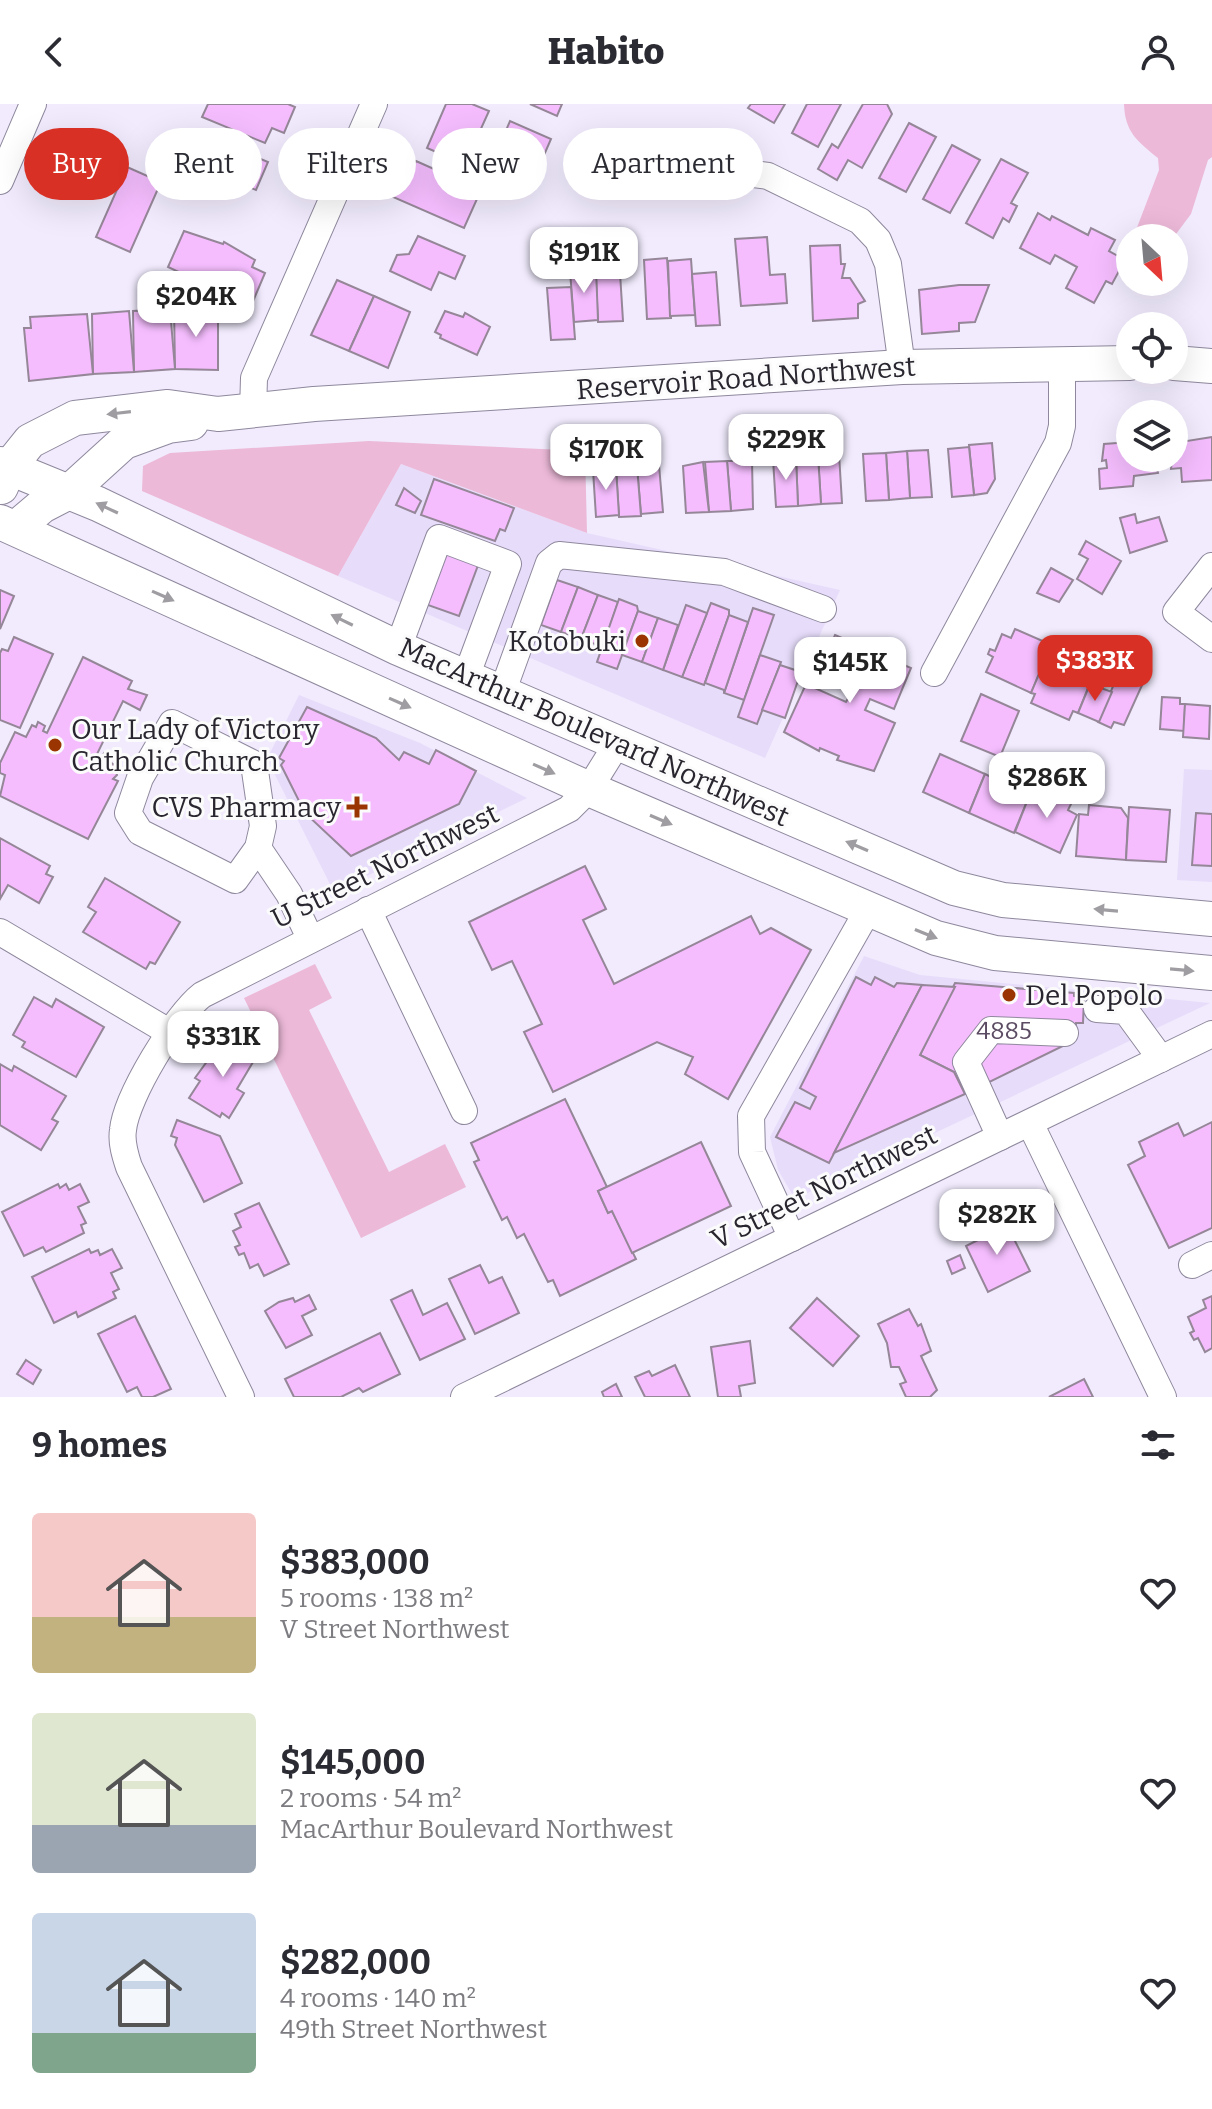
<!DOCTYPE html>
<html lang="en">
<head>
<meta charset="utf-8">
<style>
  body { margin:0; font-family:Bitter,serif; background:#f2f2f3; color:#2b2b33; height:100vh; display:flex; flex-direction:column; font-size:30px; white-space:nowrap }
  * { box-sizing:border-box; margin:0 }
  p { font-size:26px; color:#7c7c81 }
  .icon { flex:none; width:44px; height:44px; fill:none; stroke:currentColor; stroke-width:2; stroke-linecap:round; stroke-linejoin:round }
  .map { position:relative; height:1293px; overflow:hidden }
  .details { display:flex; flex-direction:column; background:#fff; flex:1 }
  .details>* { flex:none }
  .banner { position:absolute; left:24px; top:24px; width:800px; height:72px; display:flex; gap:16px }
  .needle { width:52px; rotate:154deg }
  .controls { position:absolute; left:1116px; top:120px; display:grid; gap:16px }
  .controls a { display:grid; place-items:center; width:72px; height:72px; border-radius:50%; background:#fff; box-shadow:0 8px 32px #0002; font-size:40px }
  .price { position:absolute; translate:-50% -68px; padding:0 18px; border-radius:16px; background:#fff; color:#222; font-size:26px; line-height:52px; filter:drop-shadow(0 2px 4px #0008) }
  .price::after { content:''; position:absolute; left:50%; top:48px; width:24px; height:18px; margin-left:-12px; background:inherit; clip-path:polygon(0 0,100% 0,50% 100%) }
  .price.on { background:#d93025; color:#fff }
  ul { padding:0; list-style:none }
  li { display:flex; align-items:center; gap:24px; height:200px; padding:0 32px }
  li span { display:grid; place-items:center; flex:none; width:224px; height:160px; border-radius:8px; color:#555 }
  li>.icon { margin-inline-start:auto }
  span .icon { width:96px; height:96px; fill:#fffc; stroke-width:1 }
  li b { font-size:34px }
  h2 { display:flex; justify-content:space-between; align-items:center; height:96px; padding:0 32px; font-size:34px }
  .chip { padding:0 28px; border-radius:36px; background:#fff; box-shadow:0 8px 32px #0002; font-size:28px; line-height:72px }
  .chip.on { background:#d93025; color:#fff }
  header { display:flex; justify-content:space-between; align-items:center; height:104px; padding:0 32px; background:#fff; font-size:36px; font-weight:800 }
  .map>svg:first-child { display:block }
  .built { fill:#e7ddfb }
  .green { fill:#ecb9d8 }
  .building { fill:#f5bdfe; stroke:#958698; stroke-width:2 }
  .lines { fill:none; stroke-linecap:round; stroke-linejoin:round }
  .minor-casing { stroke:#8f889d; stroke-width:28 }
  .major-casing { stroke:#8f889d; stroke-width:36 }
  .minor { stroke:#fff; stroke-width:26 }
  .major { stroke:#fff; stroke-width:34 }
  .oneway { fill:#9f9da1 }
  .poi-dot { fill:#9a3502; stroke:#fbfbfb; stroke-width:3 }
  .labels { text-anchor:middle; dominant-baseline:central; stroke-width:6; stroke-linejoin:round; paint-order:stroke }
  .number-label { font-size:24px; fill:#5c4c63 }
  .street-label { font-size:28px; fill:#29262f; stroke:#fbfbfb }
  .poi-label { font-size:28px; fill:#29262f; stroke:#fbfbfb; text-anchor:end }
</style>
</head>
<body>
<header><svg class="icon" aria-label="back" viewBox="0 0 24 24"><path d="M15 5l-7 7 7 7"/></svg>Habito<svg class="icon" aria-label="person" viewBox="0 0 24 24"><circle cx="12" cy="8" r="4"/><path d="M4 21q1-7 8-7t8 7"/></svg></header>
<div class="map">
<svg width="1212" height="1293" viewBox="0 0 1212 1293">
  <rect width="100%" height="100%" fill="#f1ebfd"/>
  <!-- built -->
  <g class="built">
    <path d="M401 360 587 429 840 486 765 654 338 472Z"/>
    <path d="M299 591 420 639 527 694 334 788 267 655Z"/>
    <path d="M1184 665 1212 666V778L1177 776Z"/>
    <path d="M864 852 920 871 1210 899 795 1095 778 1066 770 1033Z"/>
  </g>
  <!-- green -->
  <g class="green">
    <path d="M1124 0H1212V53L1208 56 1191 110 1173 134H1133L1159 66 1158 54C1137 37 1125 28 1124 0Z"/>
    <path d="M369 337 585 347 587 429 401 360 338 472 142 387 143 362 170 349Z"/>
    <path d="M315 860 332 894 309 906 389 1068 445 1040 466 1083 361 1134 244 894Z"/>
  </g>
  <!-- building -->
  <g class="building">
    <path d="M208 0H288L295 3 284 29 272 24 265 39 202 13Z"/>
    <path d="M446 0H472L489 7 474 40 496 50 510 17 551 35 528 88 427 44Z"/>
    <path d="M530 0H562L557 12Z"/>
    <path d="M751 0H785L774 19 748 4Z"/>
    <path d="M807 0H841L818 43 792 29Z"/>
    <path d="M863 0H887L892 10 862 64 848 56 837 76 818 65 832 40 838 44Z"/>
    <path d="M909 19 936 33 906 88 879 74Z"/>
    <path d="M202 30 268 58 256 86 189 59Z"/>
    <path d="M952 41 980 56 950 109 923 95Z"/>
    <path d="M1001 55 1028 69 1011 99 1017 102 1009 118 1003 114 993 134 966 119Z"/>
    <path d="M416 57 481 86 464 124 377 86 381 72 405 82Z"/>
    <path d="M127 63 161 78 130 148 96 133Z"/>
    <path d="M1038 109 1050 116 1052 112 1088 131 1091 124 1115 136 1109 147 1125 156 1112 180 1106 177 1094 199 1066 184 1077 163 1055 151 1050 160 1020 144Z"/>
    <path d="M184 127 223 140 224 138 255 156 252 163 265 169 251 202 168 163Z"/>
    <path d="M418 132 465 152 455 175 439 168 431 186 390 167 397 151 409 150Z"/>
    <path d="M767 133 770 171 785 170 787 199 741 202 735 135Z"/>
    <path d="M840 141 841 160H845L842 174H850L865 197 858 200V214L813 217 810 142Z"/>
    <path d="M619 153 623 217 598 218 595 155Z"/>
    <path d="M667 154 671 214 647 215 644 156Z"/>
    <path d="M691 155 695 211 670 212 668 157Z"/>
    <path d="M596 165 598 216 574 218 570 167Z"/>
    <path d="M716 168 720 221 696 222 692 170Z"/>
    <path d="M337 176 374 192 349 247 311 231Z"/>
    <path d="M959 181H989L975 218 959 219V227L922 230 919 186Z"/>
    <path d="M571 183 575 235 551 236 547 184Z"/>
    <path d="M374 192 410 208 388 264 349 247Z"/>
    <path d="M212 202V213L218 212V266L175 265 174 205Z"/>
    <path d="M170 205 175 265 134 268 133 207Z"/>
    <path d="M129 207 134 268 93 270 92 210Z"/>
    <path d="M445 207 463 213 465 209 490 223 477 251 440 234 441 231 435 228Z"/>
    <path d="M87 210 93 270 29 277 24 224H31L30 213Z"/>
    <path d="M1212 333V376L1182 378 1181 364 1171 365 1174 339Z"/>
    <path d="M1130 338V354H1160L1161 364 1157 365 1158 369 1134 372 1133 382 1100 385 1099 365 1107 364 1106 356 1102 357 1104 340Z"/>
    <path d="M992 339 995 375 987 389 974 391 969 341Z"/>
    <path d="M969 343 974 391 952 393 948 345Z"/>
    <path d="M928 346 932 393 910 394 907 347Z"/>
    <path d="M907 347 910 394 889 396 886 349Z"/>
    <path d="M886 349 889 396 866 397 863 350Z"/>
    <path d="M839 350 842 399 821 400 818 351Z"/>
    <path d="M818 351 821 400 798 402 796 355Z"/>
    <path d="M796 353 798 402 776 403 773 355Z"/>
    <path d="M727 357H752L753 405 731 407Z"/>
    <path d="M727 357 731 407 709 408 705 358Z"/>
    <path d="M703 358 709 408 686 409 683 362Z"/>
    <path d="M659 361 663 408 641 410 637 362Z"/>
    <path d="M637 362 641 412 619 413 616 364Z"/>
    <path d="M616 364 619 411 596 413 593 366Z"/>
    <path d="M434 375 514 404 505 427 500 425 495 437 421 411Z"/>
    <path d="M404 384 421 397 415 409 396 401Z"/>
    <path d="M1135 410 1137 419 1159 413 1167 437 1130 449 1120 414Z"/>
    <path d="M1086 437 1121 457 1102 490 1077 475 1088 455 1079 450Z"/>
    <path d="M446 443 480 456 459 512 425 500Z"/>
    <path d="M1051 464 1073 476 1059 498 1037 489Z"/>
    <path d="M557 476 578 483 561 528 541 521Z"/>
    <path d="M578 483 598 491 581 535 561 528Z"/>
    <path d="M0 486 14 492 0 525Z"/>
    <path d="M598 491 618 498 603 543 581 535Z"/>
    <path d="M619 495 637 502 638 507 617 565 597 558Z"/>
    <path d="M711 499 729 506V511L704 581 682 573Z"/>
    <path d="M686 501 707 509 682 573 663 566Z"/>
    <path d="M753 504 774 511 744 596 724 589Z"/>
    <path d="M638 507 658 514 642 558 622 551Z"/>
    <path d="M729 511 748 518 724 589V586L705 579Z"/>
    <path d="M658 514 678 521 663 566 642 558Z"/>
    <path d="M1015 525 1045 538 1041 547 1048 550 1031 589 986 568 993 553 988 550 990 545 995 547 1002 530 1011 534Z"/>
    <path d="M835 531 911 564 894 605 870 595 865 606 895 619 874 667 837 656 839 652 820 644 819 647 784 628 806 580 846 598 852 587 817 572Z"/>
    <path d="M14 533 53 550 20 624 0 616V549L2 545 8 547Z"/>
    <path d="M1048 548 1069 559 1074 549 1098 559 1078 609 1073 607 1069 616 1031 599 1035 590 1031 589Z"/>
    <path d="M760 551 781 558 757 620 738 613Z"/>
    <path d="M83 553 132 577 128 585 147 591 140 606 123 597 96 652 101 655 104 649 110 652 108 657 113 660 117 671 113 675 118 677 88 735 0 692 5 671 0 669V659L15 628 26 633 32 621 36 623 38 618 45 622 43 627 47 629Z"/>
    <path d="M780 561 801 568 785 614 762 606Z"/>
    <path d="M1119 568 1143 579 1124 621 1114 618 1111 624 1098 618Z"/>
    <path d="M1090 580 1112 588 1099 618 1078 609Z"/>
    <path d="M981 590 1019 607 1000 653 961 637Z"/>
    <path d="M1162 593 1180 594V600H1185L1184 627 1160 625Z"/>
    <path d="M1185 600 1210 602 1209 635 1183 633Z"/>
    <path d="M307 603 376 634 399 656 404 648 429 660 436 646 476 667 459 700 351 752 305 709 281 661 284 657 279 654Z"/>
    <path d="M940 650 985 670 969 709 923 688Z"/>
    <path d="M997 665 1026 678 1022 687 1030 690 1014 729 969 709 985 670 993 674Z"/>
    <path d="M1042 684 1072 698 1068 706 1077 711 1060 749 1015 728 1030 690 1037 694Z"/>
    <path d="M1089 701 1121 704 1128 714 1126 756 1076 752 1079 710 1088 711Z"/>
    <path d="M1129 703 1170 706 1166 758 1126 756Z"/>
    <path d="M1196 709 1212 710V762L1192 761Z"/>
    <path d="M0 734 50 762 46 770 53 773 39 799 8 781 0 795Z"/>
    <path d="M585 762 606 805 583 816 614 880 751 812 760 830 771 824 811 846 728 995 685 970 693 953 657 938 553 988 524 928 542 920 512 857 492 866 469 818Z"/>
    <path d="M105 774 180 818 155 860 150 858 146 865 83 828 96 808 88 803Z"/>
    <path d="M856 873 871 881 875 873 894 883 897 879 922 881 829 1059 776 1033 795 998 810 1005 816 993 800 984Z"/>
    <path d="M955 879 1074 889V892L1084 894 1083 919H1076L1075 936 965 990 954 968 920 951Z"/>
    <path d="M922 881 955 883 920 951 954 968 965 990 834 1049Z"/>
    <path d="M34 893 52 903 56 895 104 923 76 973 22 943 25 938 13 931Z"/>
    <path d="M224 934 256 953 237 985 244 989 229 1014 222 1009 220 1013 189 994 200 977 195 974Z"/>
    <path d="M0 960 12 967 14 962 66 992 52 1015 58 1018 41 1046 0 1021Z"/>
    <path d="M565 995 607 1083 598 1087 608 1109 612 1107 636 1155 560 1192 553 1176 548 1178 524 1130 517 1134 507 1113 502 1116 474 1058 479 1056 471 1039Z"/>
    <path d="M177 1016 220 1032 242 1079 204 1098 175 1041 177 1034 171 1032Z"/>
    <path d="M1212 1018V1124L1169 1144 1128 1061 1145 1052 1139 1038 1178 1019 1184 1032Z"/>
    <path d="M701 1038 731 1102 632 1149 612 1107 608 1109 598 1087Z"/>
    <path d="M58 1080 60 1084 66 1080 69 1086 80 1080 89 1098 78 1103 86 1119 81 1121 84 1129 46 1148 43 1143 24 1152 2 1108Z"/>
    <path d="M259 1099 289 1160 264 1172 258 1160 250 1164 244 1149 239 1151 235 1143 240 1141 233 1127 241 1123 235 1110Z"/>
    <path d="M988 1121 992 1128 1007 1121 1030 1167 988 1188 966 1142 980 1135 976 1127Z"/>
    <path d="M89 1145 91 1149 98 1146 100 1151 112 1145 122 1164 111 1169 119 1185 113 1188 116 1194 78 1213 76 1208 54 1219 32 1173Z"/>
    <path d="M960 1151 965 1164 952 1170 947 1157Z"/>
    <path d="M480 1161 489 1179 502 1173 519 1209 475 1230 449 1175Z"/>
    <path d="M412 1186 423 1211 447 1199 465 1235 420 1256 391 1196Z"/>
    <path d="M309 1191 316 1205 302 1212 312 1231 286 1244 265 1207 279 1198 293 1194 295 1198Z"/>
    <path d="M1212 1192V1244L1205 1248 1198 1234 1194 1236 1190 1229 1194 1227 1188 1213 1206 1204 1203 1196Z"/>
    <path d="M817 1194 859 1232 833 1262 790 1224Z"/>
    <path d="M909 1205 918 1222 921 1220 931 1247 921 1252 937 1286 930 1293H906L900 1280 906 1278 899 1263H891L887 1239 878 1220Z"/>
    <path d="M135 1212 171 1285 153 1293H142L137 1283 127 1288 98 1230Z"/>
    <path d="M380 1229 400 1270 363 1288 359 1284 341 1293H294L285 1275Z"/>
    <path d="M750 1237 755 1279 739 1282 741 1293H718L711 1243Z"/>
    <path d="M26 1256 41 1266 33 1280 17 1270Z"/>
    <path d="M675 1261 690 1293H645L635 1273 649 1267 652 1272Z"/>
    <path d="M1084 1275 1093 1293H1049Z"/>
    <path d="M616 1280 622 1293H604L602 1288Z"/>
  </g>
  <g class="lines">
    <defs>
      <g id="minor">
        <path d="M600 76 738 68 768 72 860 117 878 136 888 160 902 263"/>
        <path d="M0 77 33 0"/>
        <path d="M253 308 254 274 374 0"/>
        <path d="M1212 462 1176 508 1212 535"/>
        <path d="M398 544 439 434 508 460 466 573"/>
        <path d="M934 569 1058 339 1062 322V259"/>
        <path d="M502 589 549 459 559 451 724 468 823 505"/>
        <path d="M172 619 254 660 263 722 258 744 235 776 140 728 128 709 140 674Z"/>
        <path d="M258 744 289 790 310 834"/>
        <path d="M368 806 464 1007"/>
        <path d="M0 828 169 928"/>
        <path d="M1097 905 1126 907 1161 955"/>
        <path d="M1030 1019 1163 1293"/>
        <path d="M1000 1033 966 958 991 926 1065 929"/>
        <path d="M792 1134 752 1048 751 1012 868 806"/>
        <path d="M1192 1161 1212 1151"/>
        <path d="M241 1293 129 1063C125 1051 121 1038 123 1026 126 993 176 911 202 891L569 705 589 685 617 640"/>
        <path d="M464 1293 1212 930"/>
      </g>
      <g id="major">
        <path d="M1174 259 1212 262"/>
        <path d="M0 360 98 400 398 544 954 784 1003 796 1212 815"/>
        <path d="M1 383 10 362 30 337 75 314 168 303 218 310 314 300 902 263 1130 259"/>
        <path d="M0 418 589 685 936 834 995 849 1212 869"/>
        <path d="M16 424 42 402 69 388 124 338 168 322 191 319"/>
      </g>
    </defs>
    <!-- minor casing -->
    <use href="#minor" class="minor-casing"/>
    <!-- major casing -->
    <use href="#major" class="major-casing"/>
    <!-- minor -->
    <use href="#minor" class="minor"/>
    <!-- major -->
    <use href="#major" class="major"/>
  </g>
  <!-- one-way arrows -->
  <defs><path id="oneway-solid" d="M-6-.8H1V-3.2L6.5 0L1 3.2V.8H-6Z" transform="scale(2)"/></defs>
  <g class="oneway">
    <use href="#oneway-solid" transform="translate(119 309) rotate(173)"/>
    <use href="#oneway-solid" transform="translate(107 404) rotate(-155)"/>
    <use href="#oneway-solid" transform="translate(163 492) rotate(24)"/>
    <use href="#oneway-solid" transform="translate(342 516) rotate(-154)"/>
    <use href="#oneway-solid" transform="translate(400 599) rotate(24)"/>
    <use href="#oneway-solid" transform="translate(544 665) rotate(24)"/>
    <use href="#oneway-solid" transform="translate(661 716) rotate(23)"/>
    <use href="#oneway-solid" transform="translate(857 742) rotate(-157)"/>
    <use href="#oneway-solid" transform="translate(1106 806) rotate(-175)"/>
    <use href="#oneway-solid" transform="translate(926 830) rotate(22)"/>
    <use href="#oneway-solid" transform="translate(1182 866) rotate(5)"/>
  </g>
  <!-- markers -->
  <g class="poi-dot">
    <circle cx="642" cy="537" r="8"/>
    <circle cx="55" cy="641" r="8"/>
    <path d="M353 691h8v8h8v8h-8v8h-8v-8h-8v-8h8z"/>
    <circle cx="1009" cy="891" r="8"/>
  </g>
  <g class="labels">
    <!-- number labels -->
    <g class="number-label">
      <text x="1004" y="927">4885</text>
    </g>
    <!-- street labels -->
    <g class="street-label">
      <text transform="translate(746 274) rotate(-4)">Reservoir Road Northwest</text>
      <text transform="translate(594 628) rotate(24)">MacArthur Boulevard Northwest</text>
      <text transform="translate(385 762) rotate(-26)">U Street Northwest</text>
      <text transform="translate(824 1083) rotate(-26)">V Street Northwest</text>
    </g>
    <!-- poi labels -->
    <g class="poi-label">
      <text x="626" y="537">Kotobuki</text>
      <text x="71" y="625" text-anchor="start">Our Lady of Victory<tspan x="71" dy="32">Catholic Church</tspan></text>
      <text x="341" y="703">CVS Pharmacy</text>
      <text x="1025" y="891" text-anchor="start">Del Popolo</text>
    </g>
  </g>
</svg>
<div class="controls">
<a><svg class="needle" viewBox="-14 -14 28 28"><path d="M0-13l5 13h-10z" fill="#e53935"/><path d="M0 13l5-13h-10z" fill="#7c7c81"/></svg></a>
<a><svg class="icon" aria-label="locate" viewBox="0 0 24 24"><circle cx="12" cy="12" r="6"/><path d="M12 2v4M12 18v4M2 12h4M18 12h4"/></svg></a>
<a><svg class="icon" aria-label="layers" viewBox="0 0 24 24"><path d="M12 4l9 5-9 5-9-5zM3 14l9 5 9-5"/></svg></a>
</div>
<b class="price" style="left:584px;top:191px">$191K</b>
<b class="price" style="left:196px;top:235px">$204K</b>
<b class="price" style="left:786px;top:378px">$229K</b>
<b class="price" style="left:606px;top:388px">$170K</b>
<b class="price on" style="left:1095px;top:599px">$383K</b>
<b class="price" style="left:850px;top:601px">$145K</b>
<b class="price" style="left:1047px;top:716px">$286K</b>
<b class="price" style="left:223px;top:975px">$331K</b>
<b class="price" style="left:997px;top:1153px">$282K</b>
<div class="banner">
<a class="chip on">Buy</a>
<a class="chip">Rent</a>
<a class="chip">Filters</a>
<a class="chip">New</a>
<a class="chip">Apartment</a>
</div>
</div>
<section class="details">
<h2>9 homes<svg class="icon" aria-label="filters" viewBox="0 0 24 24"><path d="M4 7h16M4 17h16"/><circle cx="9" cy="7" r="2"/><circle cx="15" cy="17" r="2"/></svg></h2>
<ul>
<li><span style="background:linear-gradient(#f6c9c9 65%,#c2b280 0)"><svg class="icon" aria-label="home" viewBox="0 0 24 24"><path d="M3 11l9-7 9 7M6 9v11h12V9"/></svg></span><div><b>$383,000</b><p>5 rooms · 138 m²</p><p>V Street Northwest</p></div><svg class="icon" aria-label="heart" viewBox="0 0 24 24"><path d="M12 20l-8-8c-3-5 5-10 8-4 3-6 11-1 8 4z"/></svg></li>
<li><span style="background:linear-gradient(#dfe7d0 70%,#9aa5b1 0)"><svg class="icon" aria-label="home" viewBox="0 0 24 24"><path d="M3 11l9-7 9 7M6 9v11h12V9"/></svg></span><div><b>$145,000</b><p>2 rooms · 54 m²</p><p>MacArthur Boulevard Northwest</p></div><svg class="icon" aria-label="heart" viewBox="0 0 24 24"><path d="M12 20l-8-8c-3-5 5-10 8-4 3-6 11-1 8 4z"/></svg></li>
<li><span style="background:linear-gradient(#c9d6e8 75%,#7fa58c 0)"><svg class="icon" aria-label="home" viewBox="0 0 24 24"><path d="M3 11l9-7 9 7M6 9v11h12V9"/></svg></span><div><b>$282,000</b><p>4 rooms · 140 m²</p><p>49th Street Northwest</p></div><svg class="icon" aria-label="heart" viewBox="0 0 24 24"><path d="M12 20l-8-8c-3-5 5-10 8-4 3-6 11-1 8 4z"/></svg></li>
</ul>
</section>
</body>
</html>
